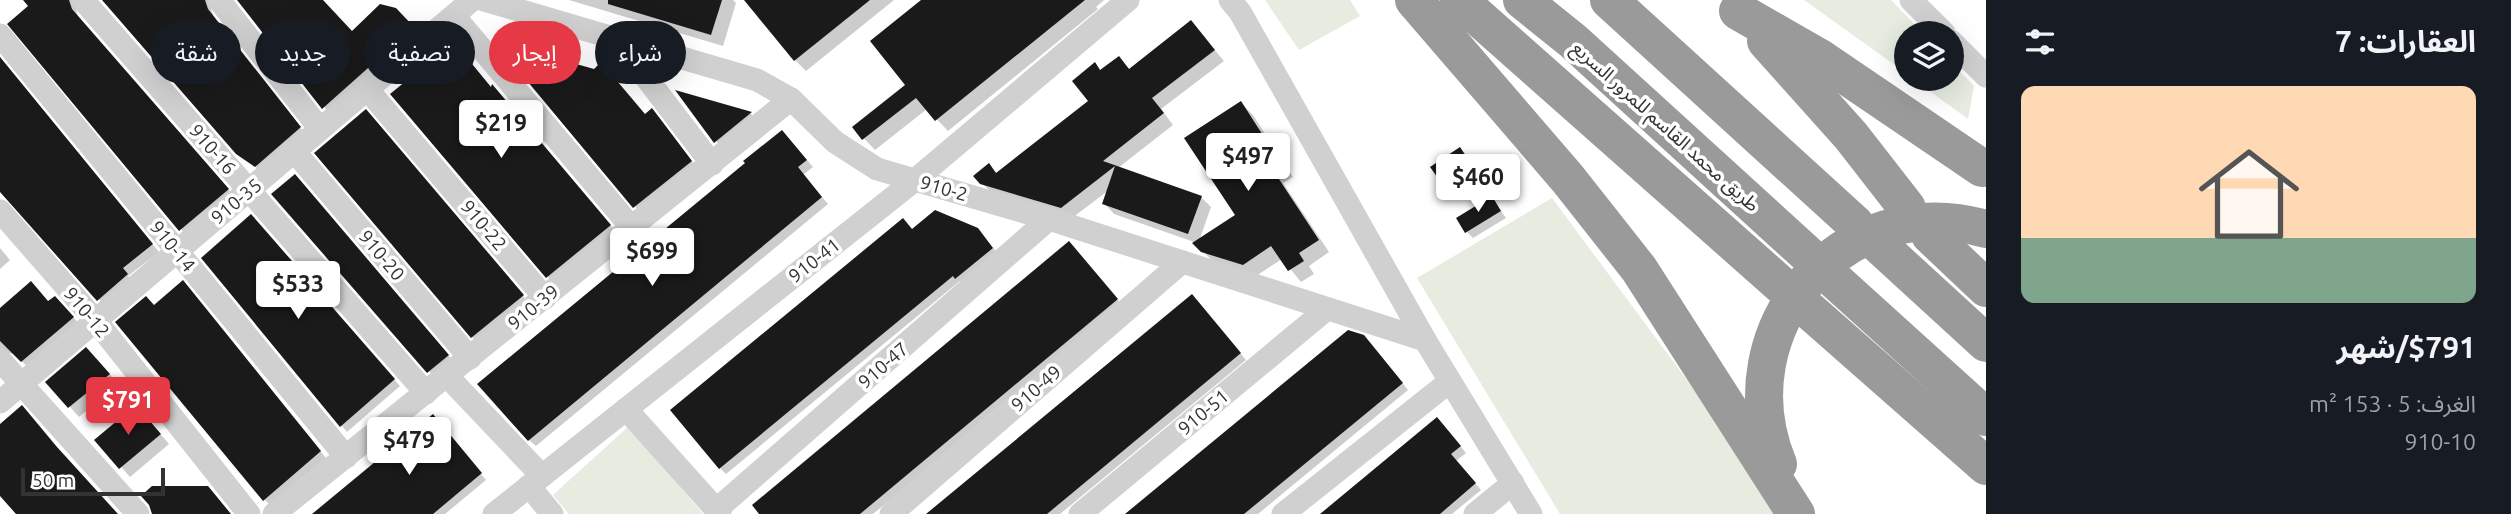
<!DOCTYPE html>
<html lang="ar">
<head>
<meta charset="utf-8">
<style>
  body { margin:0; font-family:Ubuntu,"Noto Sans Arabic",sans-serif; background:#20242c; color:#f1f3f6; direction:rtl; height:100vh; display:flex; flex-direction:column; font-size:26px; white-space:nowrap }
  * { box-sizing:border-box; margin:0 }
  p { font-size:23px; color:#9ea1a6 }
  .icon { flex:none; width:38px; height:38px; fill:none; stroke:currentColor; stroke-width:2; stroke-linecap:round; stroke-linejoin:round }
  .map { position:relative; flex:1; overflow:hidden; direction:ltr }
  .drawer { display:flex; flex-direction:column; background:#171b24; width:525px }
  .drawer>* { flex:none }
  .guide { position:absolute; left:21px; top:21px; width:665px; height:63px; direction:rtl; display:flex; gap:14px }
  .tools { position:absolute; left:1894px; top:21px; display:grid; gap:14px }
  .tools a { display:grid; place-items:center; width:70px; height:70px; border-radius:50%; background:#171b24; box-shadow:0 7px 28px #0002; font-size:35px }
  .scale { position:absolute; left:21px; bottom:18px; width:144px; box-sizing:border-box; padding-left:7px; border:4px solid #333; border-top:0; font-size:19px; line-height:24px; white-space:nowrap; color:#333; -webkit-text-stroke:5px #fff; paint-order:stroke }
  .price { position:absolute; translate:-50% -60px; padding:0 16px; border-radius:7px; background:#fff; color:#222; font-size:23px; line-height:46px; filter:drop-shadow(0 2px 4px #0008) }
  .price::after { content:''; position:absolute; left:50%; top:42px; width:21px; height:16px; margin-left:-10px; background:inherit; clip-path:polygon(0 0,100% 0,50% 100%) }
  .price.current { background:#e63946; color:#fff }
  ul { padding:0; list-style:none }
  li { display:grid; align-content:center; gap:14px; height:371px; padding:0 35px }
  li span { display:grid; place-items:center; height:217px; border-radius:14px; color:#555 }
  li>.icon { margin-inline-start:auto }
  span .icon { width:126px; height:126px; fill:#fffc; stroke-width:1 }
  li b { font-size:30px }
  h2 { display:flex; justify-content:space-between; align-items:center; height:84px; padding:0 35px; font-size:30px }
  .pill { padding:0 24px; border-radius:32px; background:#171b24; box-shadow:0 7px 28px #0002; font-size:24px; line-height:63px }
  .pill.current { background:#e63946; color:#fff }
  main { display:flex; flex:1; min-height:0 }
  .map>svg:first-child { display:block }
  .green { fill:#e6ecdf }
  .shadow { fill:#0003 }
  .building { fill:#1a1a1a }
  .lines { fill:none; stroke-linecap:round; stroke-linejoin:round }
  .minor { stroke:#d0d0d0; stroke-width:23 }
  .motorway { stroke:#9a9a9a; stroke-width:38 }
  .labels { text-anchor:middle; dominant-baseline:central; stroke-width:7; stroke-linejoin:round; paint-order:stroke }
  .street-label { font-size:19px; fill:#333; stroke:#fff }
</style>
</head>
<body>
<main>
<section class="drawer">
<h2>العقارات: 7<svg class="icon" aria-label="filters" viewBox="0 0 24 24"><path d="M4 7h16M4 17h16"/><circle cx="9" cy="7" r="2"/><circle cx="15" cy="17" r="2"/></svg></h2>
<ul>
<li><span style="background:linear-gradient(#ffd9b3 70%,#7fa58c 0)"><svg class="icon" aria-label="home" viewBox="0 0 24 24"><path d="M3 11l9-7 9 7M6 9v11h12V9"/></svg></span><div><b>$791/شهر</b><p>الغرف: 5 · 153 m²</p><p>910-10</p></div></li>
</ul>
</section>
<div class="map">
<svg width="1986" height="514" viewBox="0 0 1986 514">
  <rect width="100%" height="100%" fill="#fff"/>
  <!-- green -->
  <g class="green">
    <path d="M1265 0H1350L1360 16 1299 50Z"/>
    <path d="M1804 0H1891L1923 33H1906V73Z"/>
    <path d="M1951 62 1974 86 1968 119 1913 79H1951Z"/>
    <path d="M1552 198 1756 473 1780 514H1560L1417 278Z"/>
    <path d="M629 426 703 514H569L553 495Z"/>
  </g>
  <!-- shadow -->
  <g class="shadow">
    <path d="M39 0H77L75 3 78 18 234 196 187 236 10 24Z"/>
    <path d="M104 0H214L211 9 214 17 306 135 262 172 237 152Z"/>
    <path d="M239 0H322L352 33 395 10 419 34 330 114Z"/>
    <path d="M569 0H733L736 3 723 46Z"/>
    <path d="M757 0H894L806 71 795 60Z"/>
    <path d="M924 0H1104L1096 7 1098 9 948 131 927 109 875 150 854 128 908 85Z"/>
    <path d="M1191 22 1224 61 1161 109 1173 125 1118 168 1201 197 1211 207 1199 241 1237 216 1241 103 1253 115 1293 177 1283 183 1329 252 1309 266 1314 274 1301 282 1282 259 1256 276 1215 263 1195 244 1197 243 1114 214 1104 203 1109 190 1072 218 993 194 982 183 989 166 998 174 1090 101 1101 72 1119 58 1130 70Z"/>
    <path d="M0 57 159 252 128 276 133 282 105 306 0 188Z"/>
    <path d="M498 92 616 232 553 283 547 276Z"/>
    <path d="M679 93 751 114 760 123 724 151Z"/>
    <path d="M646 116 659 117 697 168 641 213 635 206Z"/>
    <path d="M372 118 529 303 479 343 472 337Z"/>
    <path d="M788 138 813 167 803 175 828 204 536 446 529 440Z"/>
    <path d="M1466 156 1479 175 1452 193 1446 186Z"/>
    <path d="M301 182 454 362 435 378 273 194Z"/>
    <path d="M1492 198 1506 218 1473 238 1466 231Z"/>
    <path d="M257 222 400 386 347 432 203 258Z"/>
    <path d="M913 231 984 237 999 255 963 284 960 281 726 474 720 468Z"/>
    <path d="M0 248 10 260 0 269Z"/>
    <path d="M1075 250 1123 306 873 514H761Z"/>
    <path d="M189 289 326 458 270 505 264 499Z"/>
    <path d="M49 303 63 305 80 325 29 368 14 354 6 353 0 356V310Z"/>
    <path d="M1198 303 1246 360 1060 514H930Z"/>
    <path d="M1370 343 1408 390 1258 514H1127Z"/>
    <path d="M96 358 118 384 79 417 48 382Z"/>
    <path d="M145 416 169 444 130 477 97 440Z"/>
    <path d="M439 423 486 480 445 514H315Z"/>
    <path d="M1443 425 1466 453 1456 461 1481 490 1452 514H1323Z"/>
  </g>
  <!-- building -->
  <g class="building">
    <path d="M23 0H69L72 9 229 189 179 231 7 24 28 6Z"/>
    <path d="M102 0H205L208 9 301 127 255 167 236 154Z"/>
    <path d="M237 0H323L352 31 380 4 396 8 414 27 322 109Z"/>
    <path d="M608 0H722L711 35 608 4Z"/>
    <path d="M744 0H870L794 61Z"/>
    <path d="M921 0H1085L935 121 916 98 862 140 852 127 905 85 870 41Z"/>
    <path d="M1191 20 1215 50 1152 98 1164 113 1103 161 1202 196 1188 234 1102 204 1115 166 1061 208 980 184 973 176 989 163 996 173 1088 101 1072 81 1095 62 1100 70 1119 56 1129 69Z"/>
    <path d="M454 42 491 87 492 84 611 225 546 278 390 94Z"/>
    <path d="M505 44 594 69 601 62 645 114 652 108 692 161 633 208 503 52Z"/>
    <path d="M0 57 153 244 123 268 128 274 97 301 0 192Z"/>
    <path d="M675 90 752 112 714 143Z"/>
    <path d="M1241 101 1282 165 1273 170 1319 240 1299 253 1304 261 1288 271 1271 246 1243 265 1201 252 1192 243 1235 215 1184 138Z"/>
    <path d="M366 109 524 295 471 338 314 153Z"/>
    <path d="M782 130 807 160 798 167 822 197 528 441 477 384 745 163 743 161Z"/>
    <path d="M1460 147 1474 168 1445 188 1430 167Z"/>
    <path d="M295 174 449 355 427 373 271 194Z"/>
    <path d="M1492 196 1501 211 1465 233 1456 218Z"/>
    <path d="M935 210 978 228 993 248 955 279 953 276 719 469 670 410 903 218 912 229Z"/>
    <path d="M251 214 395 379 340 427 201 258Z"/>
    <path d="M1069 241 1118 299 860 514H759L752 505Z"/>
    <path d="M183 280 321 451 263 501 115 322 146 296 154 305Z"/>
    <path d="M31 281 48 301 55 296 74 317 21 362 0 341V308Z"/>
    <path d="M1192 294 1241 353 1047 514H926Z"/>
    <path d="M1348 330 1364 335 1403 383 1244 514H1125Z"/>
    <path d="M86 347 110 374 68 408 45 382Z"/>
    <path d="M22 405 57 447 118 514H16L0 496V424Z"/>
    <path d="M136 405 161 434 119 469 94 440Z"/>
    <path d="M433 414 482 473 433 514H312Z"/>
    <path d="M1437 417 1461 446 1451 454 1476 483 1440 514H1320Z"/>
    <path d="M152 486H208L231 514H152L149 505 141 496Z"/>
  </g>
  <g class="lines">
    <!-- minor -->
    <g class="minor">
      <path d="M83 0 426 393"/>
      <path d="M219 0 320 129"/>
      <path d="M484 0 757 80 791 99 835 142 877 169 1049 219 1425 340"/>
      <path d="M1230 0 1240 12 1425 340 1531 514"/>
      <path d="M1911 0 1944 33"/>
      <path d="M454 16 632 228"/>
      <path d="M0 35 346 457"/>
      <path d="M616 38 712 164"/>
      <path d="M1951 41 1986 76"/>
      <path d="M367 89 545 298"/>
      <path d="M294 151 470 358"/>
      <path d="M0 211 96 321 249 514"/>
      <path d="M0 360 138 514"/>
      <path d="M447 376 542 476"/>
      <path d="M0 402 472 0"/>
      <path d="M626 409 720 514"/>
      <path d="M529 486 552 514"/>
      <path d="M716 510 1049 219"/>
      <path d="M274 514 791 99"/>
      <path d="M494 514 915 180 1128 0"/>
      <path d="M891 514 1182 262"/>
      <path d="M1080 514 1327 309"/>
      <path d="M1283 514 1449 382"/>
      <path d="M1475 514 1513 483"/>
    </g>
    <!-- motorway -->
    <g class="motorway">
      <path d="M1414 0 1568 179 1639 269 1796 514"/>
      <path d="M1459 0 1781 285"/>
      <path d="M1522 0 1573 41 1808 255"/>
      <path d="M1609 0 1855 224"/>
      <path d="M1738 11 1820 58 1982 168"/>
      <path d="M1766 41 1851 136 1907 208"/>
      <path d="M1930 235 1986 288"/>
      <path d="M1879 245 1986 343"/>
      <path d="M1829 275 1986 417"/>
      <path d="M1803 305 1986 466"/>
      <path d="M1778 464C1722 329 1844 187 1986 229"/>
    </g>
  </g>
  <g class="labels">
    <!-- street labels -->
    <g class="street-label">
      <text transform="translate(1666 126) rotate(42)">طريق محمد القاسم للمرور السريع</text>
      <text transform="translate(213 149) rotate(49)">910-16</text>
      <text transform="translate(944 188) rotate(16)">910-2</text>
      <text transform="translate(236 201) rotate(-40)">910-35</text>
      <text transform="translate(484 225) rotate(50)">910-22</text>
      <text transform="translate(173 246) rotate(51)">910-14</text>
      <text transform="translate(382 255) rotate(50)">910-20</text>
      <text transform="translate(814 260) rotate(-38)">910-41</text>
      <text transform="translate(533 307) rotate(-39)">910-39</text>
      <text transform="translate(87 312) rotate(50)">910-12</text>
      <text transform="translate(883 365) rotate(-41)">910-47</text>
      <text transform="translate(1036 388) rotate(-41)">910-49</text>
      <text transform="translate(1203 412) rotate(-40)">910-51</text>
    </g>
  </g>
</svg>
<div class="tools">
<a><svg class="icon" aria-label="layers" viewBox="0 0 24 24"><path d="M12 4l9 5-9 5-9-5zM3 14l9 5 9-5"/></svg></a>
</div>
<div class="scale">50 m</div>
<b class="price" style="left:501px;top:160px">$219</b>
<b class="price" style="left:1248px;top:193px">$497</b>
<b class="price" style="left:1478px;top:214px">$460</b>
<b class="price" style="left:652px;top:288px">$699</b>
<b class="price" style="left:298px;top:321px">$533</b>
<b class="price current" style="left:128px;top:437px">$791</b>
<b class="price" style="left:409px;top:477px">$479</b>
<div class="guide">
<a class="pill">شراء</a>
<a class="pill current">إيجار</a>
<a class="pill">تصفية</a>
<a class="pill">جديد</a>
<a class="pill">شقة</a>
</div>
</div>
</main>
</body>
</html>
